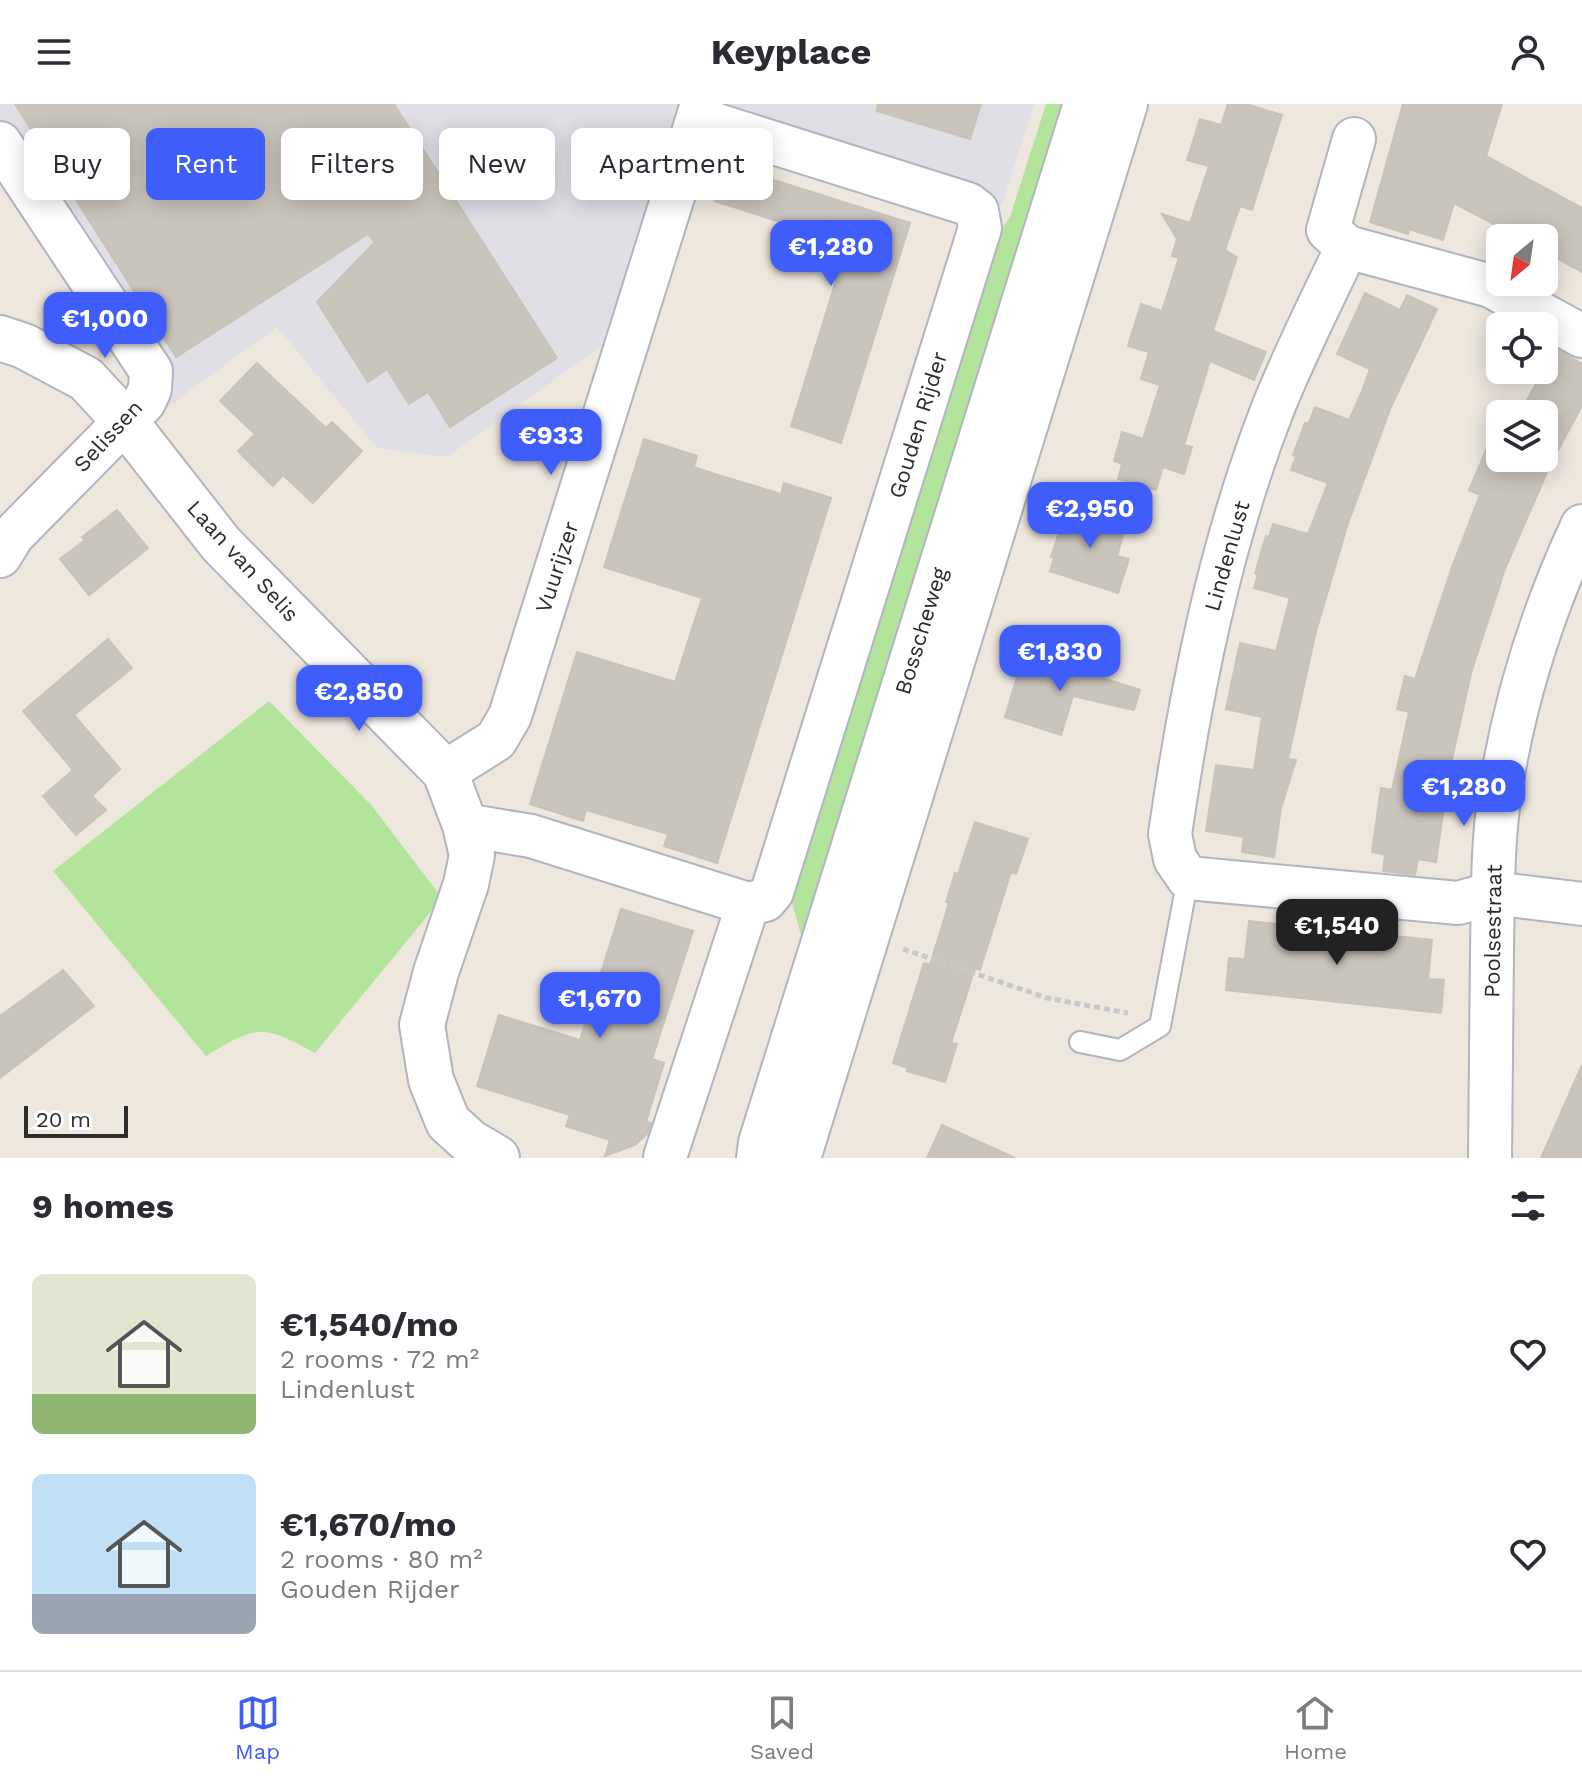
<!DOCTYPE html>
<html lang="en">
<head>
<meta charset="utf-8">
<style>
  body { margin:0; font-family:"Work Sans",sans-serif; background:#f2f2f3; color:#2b2b33; height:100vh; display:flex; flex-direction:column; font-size:30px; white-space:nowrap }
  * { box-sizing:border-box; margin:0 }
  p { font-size:26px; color:#7c7c81 }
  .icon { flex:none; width:44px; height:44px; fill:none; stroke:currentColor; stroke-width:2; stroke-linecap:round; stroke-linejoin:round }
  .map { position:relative; height:1054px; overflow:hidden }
  .details { display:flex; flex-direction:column; background:#fff; flex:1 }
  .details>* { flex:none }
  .hud { position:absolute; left:24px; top:24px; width:800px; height:72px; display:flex; gap:16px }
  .needle { width:52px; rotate:209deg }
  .tools { position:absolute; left:1486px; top:120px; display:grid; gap:16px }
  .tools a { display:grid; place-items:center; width:72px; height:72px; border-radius:12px; background:#fff; box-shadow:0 4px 20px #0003; font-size:40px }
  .scale { position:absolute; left:24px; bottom:20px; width:104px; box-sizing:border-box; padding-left:8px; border:4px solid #2c2c2c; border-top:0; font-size:22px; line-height:28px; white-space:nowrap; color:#2c2c2c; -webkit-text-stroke:6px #fff; paint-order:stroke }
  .price { position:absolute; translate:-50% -68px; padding:0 18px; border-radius:16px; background:#3f5dfa; color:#fff; font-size:26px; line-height:52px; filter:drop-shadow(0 2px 4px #0008) }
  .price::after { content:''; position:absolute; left:50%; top:48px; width:24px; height:18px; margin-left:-12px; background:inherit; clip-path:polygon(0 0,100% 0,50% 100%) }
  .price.on { background:#222; color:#fff }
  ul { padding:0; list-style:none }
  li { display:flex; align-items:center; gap:24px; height:200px; padding:0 32px }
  li span { display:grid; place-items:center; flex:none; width:224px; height:160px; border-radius:12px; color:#555 }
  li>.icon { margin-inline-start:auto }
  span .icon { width:96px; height:96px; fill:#fffc; stroke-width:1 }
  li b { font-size:34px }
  h2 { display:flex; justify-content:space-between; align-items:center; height:96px; padding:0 32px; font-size:34px }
  .pill { padding:0 28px; border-radius:12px; background:#fff; box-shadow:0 4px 20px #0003; font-size:28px; line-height:72px }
  .pill.on { background:#3f5dfa; color:#fff }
  header { display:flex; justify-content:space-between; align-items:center; height:104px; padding:0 32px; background:#fff; font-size:36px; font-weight:700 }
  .dock { display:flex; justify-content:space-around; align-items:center; height:112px; border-top:2px solid #e1e1e2; background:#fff; font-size:22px; color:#7c7c81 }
  .dock a { display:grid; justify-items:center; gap:4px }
  .dock .on { color:#3f5dfa }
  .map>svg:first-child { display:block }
  .industrial { fill:#e1dfe6 }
  .green { fill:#b2e49b }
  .building { fill:#c9c5bd; stroke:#c9c3b8; stroke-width:2 }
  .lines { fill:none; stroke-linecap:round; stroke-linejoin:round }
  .lane-casing { stroke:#b2b4bf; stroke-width:24 }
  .street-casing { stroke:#b2b4bf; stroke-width:46 }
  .secondary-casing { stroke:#b2b4bf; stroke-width:48 }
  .path { stroke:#c8c8c8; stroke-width:5; stroke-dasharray:6 4; stroke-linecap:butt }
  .lane { stroke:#fff; stroke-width:20 }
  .street { stroke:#fff; stroke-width:42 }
  .secondary { stroke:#fff; stroke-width:44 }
  .labels { text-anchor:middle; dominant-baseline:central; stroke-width:6; stroke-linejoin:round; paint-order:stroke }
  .street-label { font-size:22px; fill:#2c2c2c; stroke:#fff }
</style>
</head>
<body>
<header><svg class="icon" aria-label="menu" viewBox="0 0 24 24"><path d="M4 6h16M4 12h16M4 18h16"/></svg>Keyplace<svg class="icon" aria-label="person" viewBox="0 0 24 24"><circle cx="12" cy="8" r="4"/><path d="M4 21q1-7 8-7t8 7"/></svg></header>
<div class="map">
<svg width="1582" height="1054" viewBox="0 0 1582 1054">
  <rect width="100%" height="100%" fill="#ede7de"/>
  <!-- industrial -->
  <path class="industrial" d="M0 0H1034L1002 101 687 3 618 230 447 353 377 344 277 223 159 309 0 75Z"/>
  <!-- green -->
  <g class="green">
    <path d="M1046 0H1079L804 842 788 784 991 131 1003 123 1010 113Z"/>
    <path d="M269 597 372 702 442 794 315 949C263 920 257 921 206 952L53 767Z"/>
  </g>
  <!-- building -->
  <g class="building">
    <path d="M15 0H394L557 254 450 323 428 288 409 300 387 265 368 278 317 198 375 138 368 130 176 253Z"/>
    <path d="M878 0H981L970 35 877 7Z"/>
    <path d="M1228 0H1246L1282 11 1252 106 1240 102 1225 146 1237 153 1213 227 1266 248 1254 276 1210 257 1184 341 1192 343 1184 370 1163 363 1156 386 1118 375 1122 360 1114 357 1122 328 1143 335 1160 281 1141 275 1149 248 1128 242 1141 200 1162 207 1179 154 1172 152 1177 135 1162 110 1190 119 1209 62 1187 56 1200 15 1221 21Z"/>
    <path d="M1403 0H1502L1486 52 1582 104V168L1544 147V134H1520L1454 99 1443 136 1409 125 1408 130 1370 118Z"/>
    <path d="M726 61 910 119 841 339 791 322 844 151 830 147 833 135 715 97Z"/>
    <path d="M1365 189 1400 206 1407 191 1437 205 1391 303 1348 419 1315 531 1288 655 1296 656 1281 704 1274 753 1242 748 1244 733 1206 727 1216 661 1254 666 1262 613 1226 605 1240 539 1276 547 1290 494 1254 484 1258 471 1255 469 1266 432 1269 433 1273 420 1308 430 1328 379 1291 366 1296 353 1293 351 1305 319H1309L1315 303 1349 316 1360 292 1370 265 1337 250Z"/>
    <path d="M1556 245 1582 260V302L1551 359 1505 465 1471 569 1448 673 1436 758 1418 755 1415 771 1383 767 1385 751 1372 748 1381 684 1392 686 1409 608 1397 605 1405 572 1415 575 1452 463 1480 391 1469 386 1500 314V354H1544V310H1519Z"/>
    <path d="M257 259 326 324 332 318 362 347 313 399 283 371 273 382 238 347 255 330 220 297Z"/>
    <path d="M644 335 697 352 694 363 718 371 781 390 784 379 831 394 717 759 664 742 668 730 586 706 583 717 530 700 577 548 675 578 702 494 604 463Z"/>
    <path d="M1070 403 1126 421 1117 452 1129 455 1118 489 1050 467 1054 454 1051 453 1063 416 1066 417Z"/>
    <path d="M117 406 148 444 89 491 60 455 85 436 82 433Z"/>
    <path d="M108 535 132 564 74 611 120 665 92 692 106 706 76 731 43 692 73 666 23 607Z"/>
    <path d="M1024 549 1140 586 1134 606 1073 592 1061 631 1005 613Z"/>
    <path d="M975 718 1028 735 1016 770 1011 768 980 866 975 864 951 939 957 940 945 978 907 967 908 964 893 959 924 859 930 861 949 799 946 798 955 769 958 770Z"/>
    <path d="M621 805 693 827 652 955 664 959 646 1018 651 1019 647 1030 635 1041 605 1052 610 1036 566 1022 570 1011 477 982 499 911 580 936Z"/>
    <path d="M1249 817 1432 836 1428 875 1444 876 1441 909 1226 886 1229 854 1245 855Z"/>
    <path d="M63 866 94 902 0 974V912Z"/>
    <path d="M1582 961V1054H1541Z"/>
    <path d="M942 1021 1015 1054H927Z"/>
  </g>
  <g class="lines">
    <defs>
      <path id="lane" d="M1080 938 1120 946 1160 922 1188 774"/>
      <g id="street">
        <path d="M1354 35 1328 126 1347 143C1322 196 1295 249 1273 304 1220 440 1191 586 1170 730L1175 755 1188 774 1458 799 1493 789 1582 800"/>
        <path d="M0 39 151 267 150 285 144 298 13 431 0 452"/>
        <path d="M1347 143 1491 182 1582 232"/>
        <path d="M445 668 496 636 510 612 702 0"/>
        <path d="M465 721 531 732 748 800 765 796 772 788 980 124 977 107 968 100 698 15"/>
        <path d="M665 1053 748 800"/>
        <path d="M1490 1054C1491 985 1491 916 1492 847 1493 795 1492 740 1500 689 1514 597 1543 506 1582 422"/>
      </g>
      <g id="secondary">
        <path d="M0 234 24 242 86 275 124 316 221 440 445 668 465 721 472 751 466 780 436 868 422 921 431 976 448 1018 470 1038 497 1054"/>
        <path d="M759 1054 761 1039 1086 0"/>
        <path d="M798 1054 1125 0"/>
      </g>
    </defs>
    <!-- lane casing -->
    <use href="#lane" class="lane-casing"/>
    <!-- street casing -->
    <use href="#street" class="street-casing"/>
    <!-- secondary casing -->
    <use href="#secondary" class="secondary-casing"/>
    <!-- path -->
    <path class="path" d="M903 845 1047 894 1128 909"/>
    <!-- lane -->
    <use href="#lane" class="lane"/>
    <!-- street -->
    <use href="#street" class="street"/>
    <!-- secondary -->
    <use href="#secondary" class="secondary"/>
  </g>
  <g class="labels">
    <!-- street labels -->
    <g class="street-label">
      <text transform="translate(918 321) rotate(-73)">Gouden Rijder</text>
      <text transform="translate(108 332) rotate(-47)">Selissen</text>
      <text transform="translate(1227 452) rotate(-74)">Lindenlust</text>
      <text transform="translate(243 457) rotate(48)">Laan van Selis</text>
      <text transform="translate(557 463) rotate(-72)">Vuurijzer</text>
      <text transform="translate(921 527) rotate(-73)">Bosscheweg</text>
      <text transform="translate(1493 827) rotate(-89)">Poolsestraat</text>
    </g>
  </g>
</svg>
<div class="tools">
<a><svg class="needle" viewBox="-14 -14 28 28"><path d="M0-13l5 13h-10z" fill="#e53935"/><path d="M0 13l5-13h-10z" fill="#7c7c81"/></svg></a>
<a><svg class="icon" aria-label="locate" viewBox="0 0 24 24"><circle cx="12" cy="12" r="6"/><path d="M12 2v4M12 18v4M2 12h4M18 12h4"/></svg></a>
<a><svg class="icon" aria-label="layers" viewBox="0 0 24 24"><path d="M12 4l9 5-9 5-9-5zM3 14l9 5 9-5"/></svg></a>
</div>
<div class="scale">20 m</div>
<b class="price" style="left:831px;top:184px">€1,280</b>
<b class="price" style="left:105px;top:256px">€1,000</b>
<b class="price" style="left:551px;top:373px">€933</b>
<b class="price" style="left:1090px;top:446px">€2,950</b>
<b class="price" style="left:1060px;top:589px">€1,830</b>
<b class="price" style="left:359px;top:629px">€2,850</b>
<b class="price" style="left:1464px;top:724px">€1,280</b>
<b class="price on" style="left:1337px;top:863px">€1,540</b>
<b class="price" style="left:600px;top:936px">€1,670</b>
<div class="hud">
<a class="pill">Buy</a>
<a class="pill on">Rent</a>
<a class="pill">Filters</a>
<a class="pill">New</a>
<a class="pill">Apartment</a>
</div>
</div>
<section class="details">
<h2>9 homes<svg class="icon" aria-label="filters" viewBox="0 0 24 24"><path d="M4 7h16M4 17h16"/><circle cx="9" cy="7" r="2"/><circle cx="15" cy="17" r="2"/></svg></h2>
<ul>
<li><span style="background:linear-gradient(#dfe7d0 75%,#8fb573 0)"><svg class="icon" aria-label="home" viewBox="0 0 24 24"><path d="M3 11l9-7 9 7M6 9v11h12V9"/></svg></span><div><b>€1,540/mo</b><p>2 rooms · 72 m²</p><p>Lindenlust</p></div><svg class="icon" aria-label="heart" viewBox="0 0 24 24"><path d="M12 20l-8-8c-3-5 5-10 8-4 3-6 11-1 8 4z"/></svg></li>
<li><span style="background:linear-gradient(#bfe0f5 75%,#9aa5b1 0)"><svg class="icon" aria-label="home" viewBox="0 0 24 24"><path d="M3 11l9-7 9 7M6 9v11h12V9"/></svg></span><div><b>€1,670/mo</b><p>2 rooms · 80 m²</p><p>Gouden Rijder</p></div><svg class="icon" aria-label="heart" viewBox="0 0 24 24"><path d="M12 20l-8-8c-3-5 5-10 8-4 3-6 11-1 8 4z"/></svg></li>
</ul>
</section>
<nav class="dock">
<a class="on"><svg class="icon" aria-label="map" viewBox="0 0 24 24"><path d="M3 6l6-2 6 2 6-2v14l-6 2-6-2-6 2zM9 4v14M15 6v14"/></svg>Map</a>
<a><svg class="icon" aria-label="saved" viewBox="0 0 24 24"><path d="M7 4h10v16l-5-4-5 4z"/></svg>Saved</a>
<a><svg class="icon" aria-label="home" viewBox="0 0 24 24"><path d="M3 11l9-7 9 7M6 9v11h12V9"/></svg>Home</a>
</nav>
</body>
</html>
